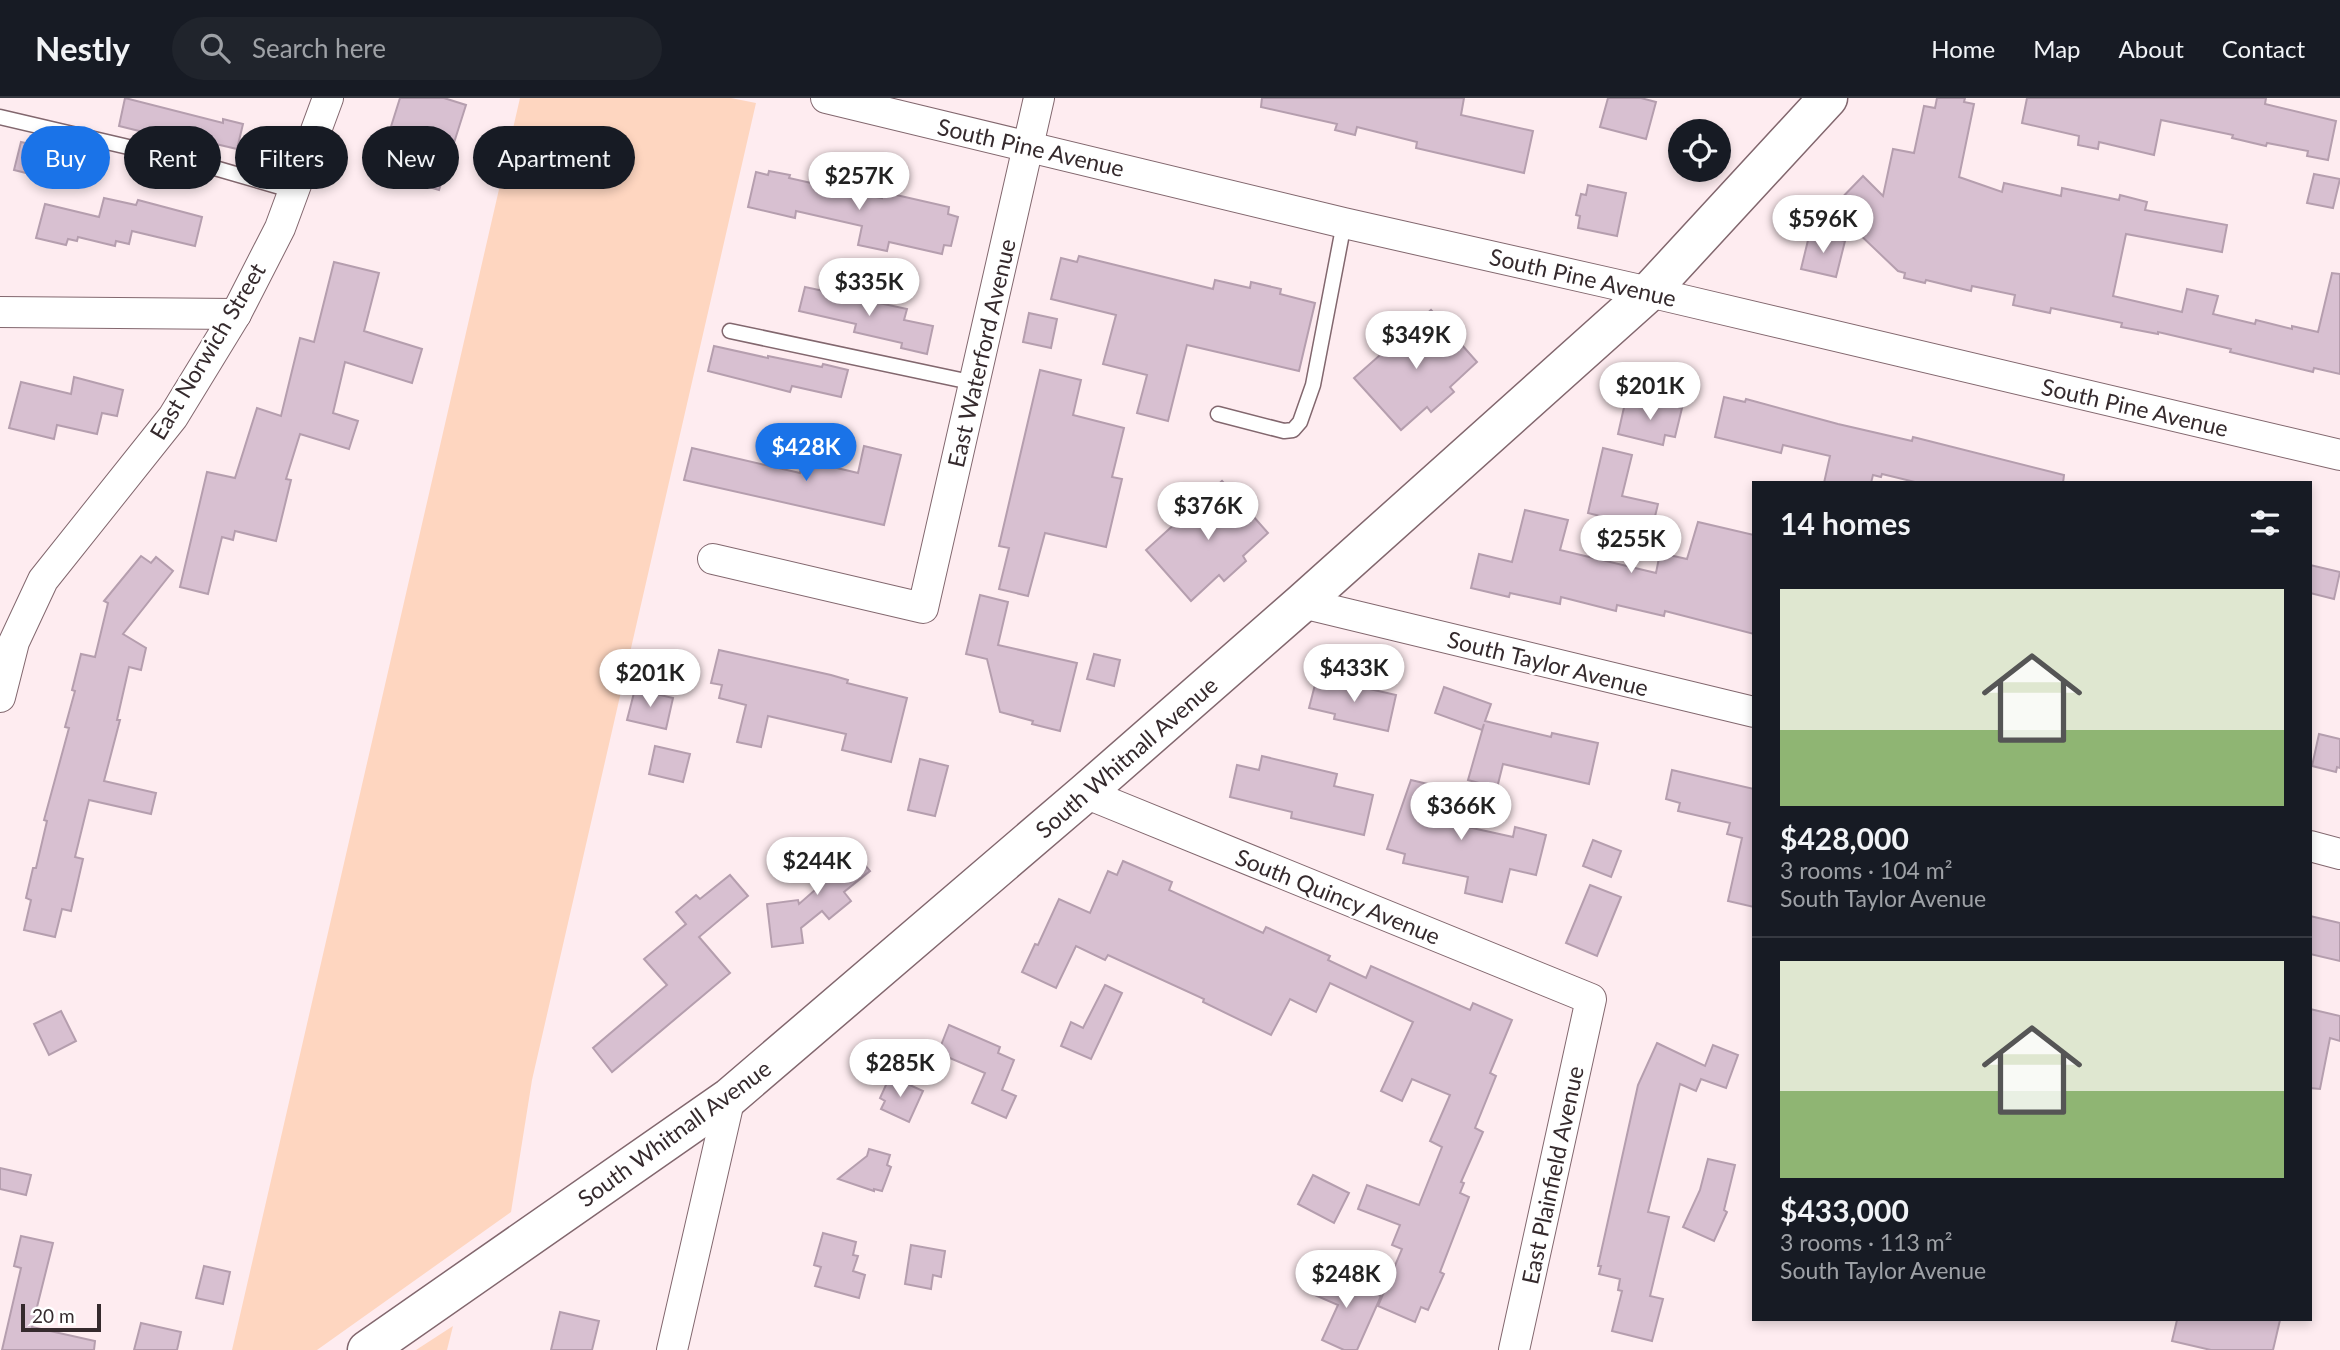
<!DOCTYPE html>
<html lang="en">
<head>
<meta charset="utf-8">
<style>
  body { margin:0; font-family:Lato,sans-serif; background:#20242c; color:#f1f3f6; height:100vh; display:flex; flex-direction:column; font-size:26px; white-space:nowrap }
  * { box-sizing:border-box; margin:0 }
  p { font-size:23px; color:#9ea1a6 }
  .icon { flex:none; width:38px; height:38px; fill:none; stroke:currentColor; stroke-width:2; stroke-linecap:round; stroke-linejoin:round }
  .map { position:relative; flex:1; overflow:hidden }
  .side { position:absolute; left:1752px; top:383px; width:560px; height:840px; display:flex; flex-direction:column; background:#171b24; border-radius:0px; box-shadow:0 4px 10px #0003 }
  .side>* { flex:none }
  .top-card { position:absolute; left:21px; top:28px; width:665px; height:63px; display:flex; gap:14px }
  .tools { position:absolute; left:1668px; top:21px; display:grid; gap:14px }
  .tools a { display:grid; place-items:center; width:63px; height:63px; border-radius:50%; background:#171b24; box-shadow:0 4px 10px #0003; font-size:35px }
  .scale { position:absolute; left:21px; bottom:18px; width:80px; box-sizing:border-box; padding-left:7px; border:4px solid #352a2d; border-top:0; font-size:19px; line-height:24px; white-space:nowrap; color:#352a2d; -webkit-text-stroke:5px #fff; paint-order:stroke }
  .price { position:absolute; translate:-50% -60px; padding:0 16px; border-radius:24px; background:#fff; color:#222; font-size:23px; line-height:46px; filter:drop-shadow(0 2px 4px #0008) }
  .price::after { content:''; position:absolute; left:50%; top:42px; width:21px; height:16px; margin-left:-10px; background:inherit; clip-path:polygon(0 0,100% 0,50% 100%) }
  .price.on { background:#1a73e8; color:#fff }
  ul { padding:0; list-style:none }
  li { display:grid; align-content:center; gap:14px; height:371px; padding:0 28px }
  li+li { border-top:2px solid #363941 }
  li span { display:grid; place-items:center; height:217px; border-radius:0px; color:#555 }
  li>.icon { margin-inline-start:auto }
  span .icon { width:126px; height:126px; fill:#fffc; stroke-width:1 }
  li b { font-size:30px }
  h2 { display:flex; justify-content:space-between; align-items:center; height:84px; padding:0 28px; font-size:30px }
  .chip { padding:0 24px; border-radius:32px; background:#171b24; box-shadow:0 4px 10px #0003; font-size:24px; line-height:63px }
  .chip.on { background:#1a73e8; color:#fff }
  header { display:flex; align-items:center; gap:42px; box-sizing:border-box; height:98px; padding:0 35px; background:#171b24; border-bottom:2px solid #363941 }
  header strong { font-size:33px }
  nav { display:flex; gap:38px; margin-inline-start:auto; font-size:24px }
  .search { width:490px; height:63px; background:#20242c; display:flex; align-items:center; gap:18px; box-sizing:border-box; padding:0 24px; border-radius:38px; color:#9ea1a6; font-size:26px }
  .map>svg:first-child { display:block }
  .green { fill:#fed6c0 }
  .building { fill:#d8c0d1; stroke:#b59eae; stroke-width:2 }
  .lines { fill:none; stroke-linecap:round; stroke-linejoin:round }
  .lane-casing { stroke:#82676e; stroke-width:17 }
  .street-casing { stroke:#82676e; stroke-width:32 }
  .secondary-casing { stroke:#82676e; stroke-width:41 }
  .lane { stroke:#fff; stroke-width:14 }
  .street { stroke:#fff; stroke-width:30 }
  .secondary { stroke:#fff; stroke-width:38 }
  .labels { text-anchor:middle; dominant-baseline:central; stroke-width:5; stroke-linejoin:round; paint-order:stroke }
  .street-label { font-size:23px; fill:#352a2d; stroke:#fff }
</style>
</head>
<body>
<header>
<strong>Nestly</strong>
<div class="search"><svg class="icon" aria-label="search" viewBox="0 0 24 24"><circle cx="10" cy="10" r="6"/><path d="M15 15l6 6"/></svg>Search here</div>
<nav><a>Home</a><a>Map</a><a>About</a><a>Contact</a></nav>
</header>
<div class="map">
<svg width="2340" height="1252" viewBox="0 0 2340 1252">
  <rect width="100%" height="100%" fill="#feecf0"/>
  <!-- green -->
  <g class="green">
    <path d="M520 0H731L756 5 532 982 511 1114 317 1252H232Z"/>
    <path d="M453 1228 447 1252H416Z"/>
  </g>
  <!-- building -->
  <g class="building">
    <path d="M125 0 223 25V21L243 26 237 51 190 40 188 45 119 28Z"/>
    <path d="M400 0H444L466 7 439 92 377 73Z"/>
    <path d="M1262 0H1464L1461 17 1533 33 1524 75 1416 50 1417 44 1357 29 1355 37 1335 32 1337 26 1261 9Z"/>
    <path d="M1608 0H1641L1656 4 1646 41 1600 29Z"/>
    <path d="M1937 0H1965L1964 4 1974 6 1959 79 2002 94 2004 85 2061 98 2062 90 2119 102 2120 97 2147 104 2145 112 2227 127 2222 154 2126 136 2113 198 2182 214 2187 191 2218 198 2213 216 2255 226 2256 222 2292 231V228L2318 234 2332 175 2340 176V276L2314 270 2313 274 2230 254 2231 251 2158 234V236L2121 229 2122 225 2051 210 2050 215 2013 207 2015 197 1972 188 1971 193 1926 182 1925 185 1904 180 1905 175 1898 173 1832 110 1863 78 1883 98 1893 51 1914 55 1924 8 1935 10Z"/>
    <path d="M2027 0H2266L2265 6 2336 23 2328 62 2307 58 2308 53 2267 45 2266 48 2232 40 2233 37 2161 22 2154 57 2099 44 2098 51 2078 47 2079 38 2022 25Z"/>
    <path d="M21 44 52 51 46 80 14 72Z"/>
    <path d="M769 73 790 77 789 80 869 98 882 100 883 94 949 109 948 116 958 119 951 148 944 147 942 156 889 144 887 153 858 147 862 128 796 113 795 120 748 109 756 74 768 77Z"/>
    <path d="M2314 76 2340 81 2333 110 2307 105Z"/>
    <path d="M1588 87 1626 95 1617 138 1578 130 1580 118 1576 117 1581 96 1586 97Z"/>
    <path d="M104 100 136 107 138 102 202 119 195 148 132 133 129 146 116 143 115 148 78 139 77 143 68 141 66 147 36 140 45 106 99 119Z"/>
    <path d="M1810 134 1845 143 1836 179 1801 171Z"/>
    <path d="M1079 158 1213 191 1215 182 1250 190 1251 184 1281 191 1280 196 1315 205 1299 273 1187 247 1168 323 1137 315 1147 277 1103 266 1116 217 1051 201 1061 160 1077 164Z"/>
    <path d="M334 164 379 175 364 233 422 251 412 285 345 264 333 315 358 323 349 351 300 336 286 381 291 382 276 443 235 433 233 442 222 439 208 496 180 489 207 374 235 380 257 310 281 318 300 240 314 244Z"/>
    <path d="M805 189 907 211 904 222 933 228 927 256 901 250 902 245 854 234 856 226 799 213Z"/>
    <path d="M1431 212 1477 264 1450 289 1454 294 1431 314 1427 309 1401 332 1354 280Z"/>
    <path d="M1029 215 1057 221 1051 250 1023 244Z"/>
    <path d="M714 248 768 260V258L822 269 823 266 848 272 841 299 792 288 790 294 708 273Z"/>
    <path d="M1040 272 1081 282 1073 317 1124 330 1112 379 1122 381 1106 449 1045 435 1028 498 999 491 1009 450 999 448Z"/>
    <path d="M74 279 123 292 117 318 102 315 97 336 57 327 54 341 9 330 21 284 71 296Z"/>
    <path d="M1724 299 1745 304 1746 301 1838 326 1912 343 1913 339 2064 377 2063 385H1919L1882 376 1881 379 1873 377 1871 385H1824L1830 358 1783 347 1781 355 1715 339Z"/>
    <path d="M1646 304 1651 306 1653 304 1682 310 1675 339 1665 337 1663 347 1618 336 1625 305 1645 309Z"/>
    <path d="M864 348 901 357 884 427 684 382 692 350 800 375 803 362 858 375Z"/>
    <path d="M1603 350 1632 357 1622 398 1658 406 1652 431 1588 415Z"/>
    <path d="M1222 383 1268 435 1243 458 1246 463 1224 483 1219 477 1191 503 1146 452Z"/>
    <path d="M1525 412 1568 422 1560 452 1656 475 1660 455 1687 461 1698 424 1754 437V536L1665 513 1664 518 1617 507 1616 513 1561 499 1560 506 1510 495 1509 499 1471 490 1479 456 1512 464Z"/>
    <path d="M141 458 151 465 156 459 173 473 123 536 146 550 141 572 129 569 117 622H120L104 683 156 695 151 716 89 702 75 759 83 761 71 813 62 811 55 839 24 832 31 802 26 800 33 770H36L47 723 44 722 69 630 65 629 75 593 72 592 81 556 95 559 108 505 104 503Z"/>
    <path d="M2310 467 2340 474 2334 501 2310 495Z"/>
    <path d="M980 497 1008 504 998 547 1077 565 1060 633 1032 626 1033 623 1000 614 987 561 966 556Z"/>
    <path d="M719 552 831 577 848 582 847 585 907 600 891 664 842 652 846 636 768 618 761 649 737 644 746 607 719 600 722 587 711 585Z"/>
    <path d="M1094 556 1120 562 1114 588 1087 581Z"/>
    <path d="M1317 579 1396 597 1388 633 1334 621 1335 616 1309 610Z"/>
    <path d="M1444 589 1491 606 1485 623 1551 639 1552 635 1598 645 1589 686 1503 666 1497 690 1468 682 1484 626 1482 632 1435 615Z"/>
    <path d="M635 591 673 600 666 631 627 622Z"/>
    <path d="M2319 636 2340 641V670L2337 669 2336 674 2312 668Z"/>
    <path d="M655 648 690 656 683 684 649 676Z"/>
    <path d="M1262 658 1337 676 1334 688 1373 697 1364 737 1291 720 1292 714 1230 699 1237 667 1259 672Z"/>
    <path d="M920 661 948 668 935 718 908 712Z"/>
    <path d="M1672 672 1754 691V809L1728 803 1742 740 1727 736 1730 725 1678 713 1680 705 1666 701Z"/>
    <path d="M1411 682 1470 696 1463 728 1513 739 1515 729 1546 737 1536 777 1510 771 1502 804 1465 795 1468 779 1403 765 1405 756 1387 751Z"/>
    <path d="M844 742 870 773 844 794 851 803 829 821 822 813 801 830 803 845 772 849 767 806 798 802 799 806 830 779 817 765Z"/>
    <path d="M1593 742 1621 753 1611 779 1583 768Z"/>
    <path d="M1123 763 1172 784 1169 792 1263 835 1266 829 1330 858 1328 862 1366 880 1371 868 1470 912 1473 905 1512 922 1490 975 1496 978 1475 1030 1483 1034 1461 1084 1464 1085 1460 1095 1469 1099 1440 1174 1444 1176 1428 1212 1421 1209 1415 1224 1378 1208 1402 1151 1392 1147 1400 1127 1358 1111 1367 1087 1419 1107 1442 1049 1430 1043 1450 997 1412 981 1402 1003 1381 993 1413 924 1330 885 1316 914 1290 901 1271 937 1203 904 1204 901 1108 857 1105 862 1076 848 1056 890 1022 874 1035 846 1038 847 1059 801 1090 815 1108 773 1117 777Z"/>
    <path d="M730 777 748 798 699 839 730 875 612 974 593 950 667 887 644 861 686 826 676 814 696 797 700 801Z"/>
    <path d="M1590 787 1621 799 1597 858 1566 845Z"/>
    <path d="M2310 818 2340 825V863L2310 856Z"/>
    <path d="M1105 887 1122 895 1091 961 1061 948 1071 924 1083 930Z"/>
    <path d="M2310 911 2340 918V943L2330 940 2320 991 2310 990Z"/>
    <path d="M61 913 76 943 49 957 34 926Z"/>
    <path d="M949 927 1000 949 998 955 1014 962 1002 992 1016 998 1006 1020 972 1005 985 975 938 955Z"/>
    <path d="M1657 945 1705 968 1713 947 1738 957 1726 990 1701 981 1696 993 1680 986 1648 1114 1669 1119 1650 1198 1663 1201 1652 1243 1612 1233 1622 1193 1618 1192 1620 1181 1599 1176 1601 1168H1598L1638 987Z"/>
    <path d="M890 978 923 993 909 1024 881 1011 885 1003 880 1000Z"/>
    <path d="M869 1051 890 1057 887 1067 891 1069 882 1093 874 1091V1093L838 1081 867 1058Z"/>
    <path d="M1708 1061 1735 1067 1724 1112 1727 1114 1714 1143 1683 1129 1700 1092Z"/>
    <path d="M0 1070 31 1077 26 1097 0 1091Z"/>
    <path d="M1313 1077 1349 1095 1334 1125 1298 1106Z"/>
    <path d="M823 1135 856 1144 853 1157 858 1158 853 1173 865 1177 859 1200 815 1188 821 1169 814 1167Z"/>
    <path d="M21 1138 53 1145 32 1229 95 1243 94 1252H2L21 1170 14 1168Z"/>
    <path d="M911 1147 945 1153 941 1179 933 1177 931 1191 905 1186Z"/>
    <path d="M204 1168 230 1174 223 1206 196 1200Z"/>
    <path d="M1321 1172 1381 1198 1357 1252H1344L1322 1242 1338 1207 1310 1195Z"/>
    <path d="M560 1214 599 1223 592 1252H551Z"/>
    <path d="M2177 1222H2280L2273 1252H2211L2172 1243Z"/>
    <path d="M141 1225 181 1234 177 1252H134Z"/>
  </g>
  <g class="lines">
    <defs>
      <g id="lane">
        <path d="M0 19 201 66 294 93"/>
        <path d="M730 233 975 285"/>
        <path d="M1218 316 1284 333 1293 332 1300 324 1313 287 1344 125"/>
      </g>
      <g id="street">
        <path d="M826 0 1344 125 1649 194 2340 357"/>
        <path d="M0 214 236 216"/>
        <path d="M713 461 923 510 1039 0"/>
        <path d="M1302 505 1754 614"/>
        <path d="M0 599 14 544 43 482 173 319 236 216 280 130 328 0"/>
        <path d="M1085 695 1591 901 1514 1252"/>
        <path d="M2310 748 2340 756"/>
        <path d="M672 1252 730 999"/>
      </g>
      <path id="secondary" d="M367 1252 730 999 1085 695 1302 505 1649 194 1828 0"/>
    </defs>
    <!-- lane casing -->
    <use href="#lane" class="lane-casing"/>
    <!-- street casing -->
    <use href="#street" class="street-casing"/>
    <!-- secondary casing -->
    <use href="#secondary" class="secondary-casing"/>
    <!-- lane -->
    <use href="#lane" class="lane"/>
    <!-- street -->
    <use href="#street" class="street"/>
    <!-- secondary -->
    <use href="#secondary" class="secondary"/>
  </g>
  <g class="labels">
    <!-- street labels -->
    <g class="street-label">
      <text transform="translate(1031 49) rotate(13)">South Pine Avenue</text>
      <text transform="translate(1583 179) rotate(13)">South Pine Avenue</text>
      <text transform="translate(207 253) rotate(-59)">East Norwich Street</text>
      <text transform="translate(981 255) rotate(-77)">East Waterford Avenue</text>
      <text transform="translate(2135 309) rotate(13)">South Pine Avenue</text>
      <text transform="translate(1548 565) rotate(14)">South Taylor Avenue</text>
      <text transform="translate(1126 659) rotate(-41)">South Whitnall Avenue</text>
      <text transform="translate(1338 798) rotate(22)">South Quincy Avenue</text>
      <text transform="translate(674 1035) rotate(-36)">South Whitnall Avenue</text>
      <text transform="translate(1552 1077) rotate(-78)">East Plainfield Avenue</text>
    </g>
  </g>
</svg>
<div class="tools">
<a><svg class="icon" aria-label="locate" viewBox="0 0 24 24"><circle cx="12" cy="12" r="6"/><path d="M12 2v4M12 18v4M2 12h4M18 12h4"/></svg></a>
</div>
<div class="scale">20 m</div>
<b class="price" style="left:859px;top:114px">$257K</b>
<b class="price" style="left:1823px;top:157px">$596K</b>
<b class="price" style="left:869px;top:220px">$335K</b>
<b class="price" style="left:1416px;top:273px">$349K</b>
<b class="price" style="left:1650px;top:324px">$201K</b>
<b class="price on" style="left:806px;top:385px">$428K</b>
<b class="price" style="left:1208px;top:444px">$376K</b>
<b class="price" style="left:1631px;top:477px">$255K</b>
<b class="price" style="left:1354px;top:606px">$433K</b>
<b class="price" style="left:650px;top:611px">$201K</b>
<b class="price" style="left:1461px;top:744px">$366K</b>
<b class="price" style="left:817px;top:799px">$244K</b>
<b class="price" style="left:900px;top:1001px">$285K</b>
<b class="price" style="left:1346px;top:1212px">$248K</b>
<div class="top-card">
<a class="chip on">Buy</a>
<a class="chip">Rent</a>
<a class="chip">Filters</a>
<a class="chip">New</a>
<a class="chip">Apartment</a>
</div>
<section class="side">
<h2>14 homes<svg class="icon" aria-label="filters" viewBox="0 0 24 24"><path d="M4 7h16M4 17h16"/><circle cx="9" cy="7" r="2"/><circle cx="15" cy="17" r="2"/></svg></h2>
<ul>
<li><span style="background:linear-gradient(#dfe7d0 65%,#8fb573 0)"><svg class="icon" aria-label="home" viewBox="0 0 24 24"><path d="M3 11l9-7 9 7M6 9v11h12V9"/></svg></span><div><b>$428,000</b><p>3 rooms · 104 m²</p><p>South Taylor Avenue</p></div></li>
<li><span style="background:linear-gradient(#dfe7d0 60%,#8fb573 0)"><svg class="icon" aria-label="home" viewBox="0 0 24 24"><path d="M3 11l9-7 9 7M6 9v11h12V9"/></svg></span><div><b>$433,000</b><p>3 rooms · 113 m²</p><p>South Taylor Avenue</p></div></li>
</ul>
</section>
</div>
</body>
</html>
